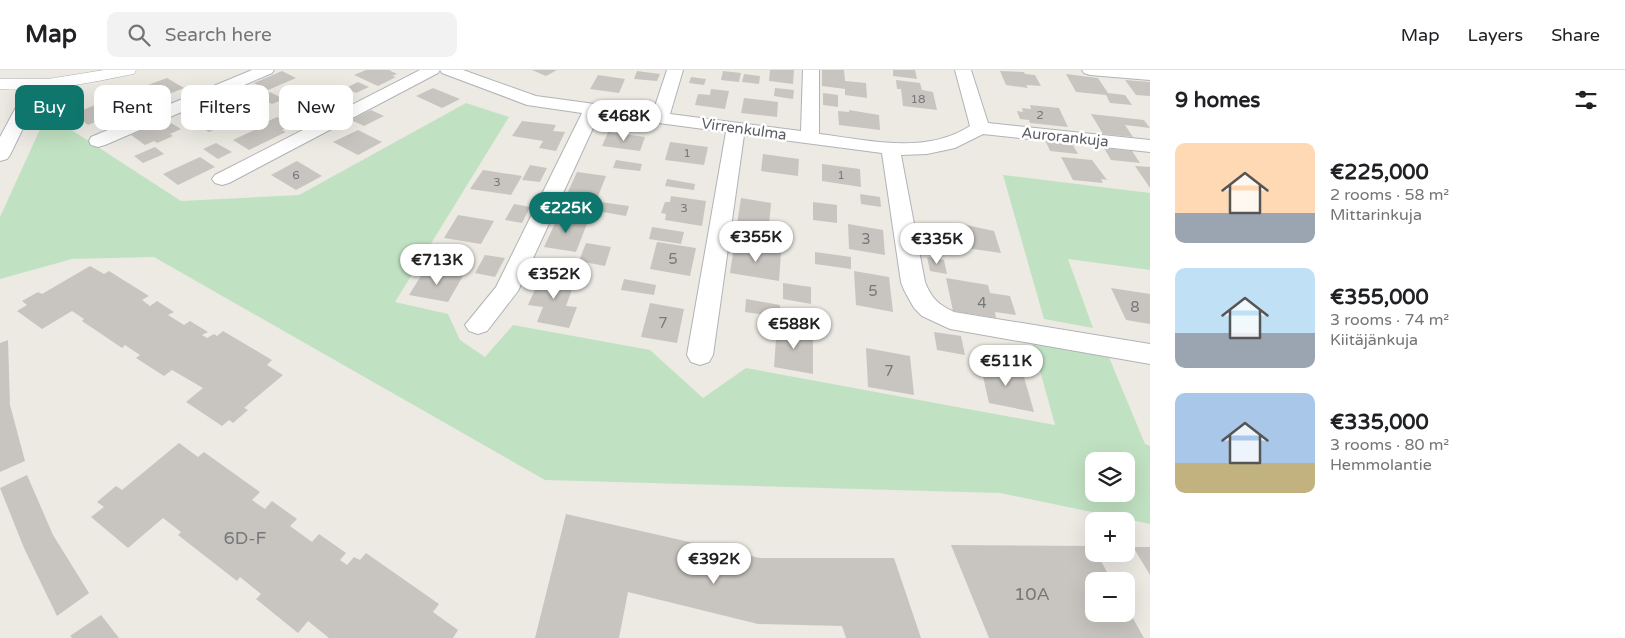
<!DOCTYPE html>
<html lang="en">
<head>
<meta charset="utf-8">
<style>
  body { margin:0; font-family:"Varela Round",sans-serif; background:#f2f2f2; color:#202124; height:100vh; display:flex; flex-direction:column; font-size:19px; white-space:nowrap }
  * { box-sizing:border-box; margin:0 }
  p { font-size:16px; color:#757577 }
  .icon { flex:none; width:28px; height:28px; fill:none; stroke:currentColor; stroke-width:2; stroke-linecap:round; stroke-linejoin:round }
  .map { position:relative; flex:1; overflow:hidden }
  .details { display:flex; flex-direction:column; background:#fff; width:475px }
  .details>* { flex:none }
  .top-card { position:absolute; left:15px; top:15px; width:475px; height:45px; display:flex; gap:10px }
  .buttons { position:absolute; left:1085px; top:382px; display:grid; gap:10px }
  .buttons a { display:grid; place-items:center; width:50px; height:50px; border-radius:10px; background:#fff; box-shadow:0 5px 20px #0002; font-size:25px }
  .price { position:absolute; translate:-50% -42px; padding:0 11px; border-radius:18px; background:#fff; color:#222; font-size:16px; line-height:32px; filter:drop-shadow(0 1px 2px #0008) }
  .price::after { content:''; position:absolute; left:50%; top:30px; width:15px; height:11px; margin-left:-8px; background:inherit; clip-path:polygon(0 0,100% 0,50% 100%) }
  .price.current { background:#0f766e; color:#fff }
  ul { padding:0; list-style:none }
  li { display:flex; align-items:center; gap:15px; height:125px; padding:0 25px }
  li span { display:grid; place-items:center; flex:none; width:140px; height:100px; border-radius:10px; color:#555 }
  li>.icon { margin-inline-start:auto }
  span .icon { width:60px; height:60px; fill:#fffc; stroke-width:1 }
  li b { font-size:21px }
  h2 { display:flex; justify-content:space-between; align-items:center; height:60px; padding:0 25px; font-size:21px }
  .tag { padding:0 18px; border-radius:10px; background:#fff; box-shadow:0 5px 20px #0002; font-size:18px; line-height:45px }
  .tag.current { background:#0f766e; color:#fff }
  header { display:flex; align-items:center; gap:30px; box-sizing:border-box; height:70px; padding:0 25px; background:#fff; border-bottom:1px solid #e0e0e0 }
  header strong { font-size:24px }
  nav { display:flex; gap:28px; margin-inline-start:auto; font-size:18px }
  .search { width:350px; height:45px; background:#f2f2f2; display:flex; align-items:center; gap:12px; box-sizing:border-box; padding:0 18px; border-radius:10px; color:#757577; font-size:19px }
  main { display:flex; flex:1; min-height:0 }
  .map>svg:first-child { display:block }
  .green { fill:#c1e2c2; fill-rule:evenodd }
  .building { fill:#c8c5c0 }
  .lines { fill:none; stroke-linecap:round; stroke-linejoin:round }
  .street-casing { stroke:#b0b3b7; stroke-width:2 }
  .secondary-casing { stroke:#afb2b7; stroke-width:1 }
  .street { fill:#fff; fill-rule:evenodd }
  .secondary { fill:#fff; fill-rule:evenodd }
  .labels { text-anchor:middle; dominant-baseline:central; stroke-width:5; stroke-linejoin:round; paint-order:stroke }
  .far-number-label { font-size:12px; fill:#76787a }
  .far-street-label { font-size:15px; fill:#5b5e62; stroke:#fff }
  .number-label { font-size:15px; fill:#76787a }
  .near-number-label { font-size:18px; fill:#76787a }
</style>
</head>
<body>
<header>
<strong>Map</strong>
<div class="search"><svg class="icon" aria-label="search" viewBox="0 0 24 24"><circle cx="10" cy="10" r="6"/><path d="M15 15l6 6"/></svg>Search here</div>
<nav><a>Map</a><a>Layers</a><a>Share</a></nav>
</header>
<main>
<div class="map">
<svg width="1150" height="568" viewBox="0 0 1150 568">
  <rect width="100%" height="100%" fill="#eceae3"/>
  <!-- green -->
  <g class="green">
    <path d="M466 33 509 47 395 232 448 244 460 270 485 287 513 255 650 280 703 328 746 298 1055 355 1032 272 1108 285 1145 374 1150 376V454L1000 423 545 410 154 187 72 189 0 209V147L47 44 181 131 299 125ZM1094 391H1126V424H1094Z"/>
    <path d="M1003 105 1150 123V200L1068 189 1093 258 1044 249Z"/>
  </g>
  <!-- building -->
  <g class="building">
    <path d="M366 0H389L397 4 392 6 396 7 378 16 354 5Z"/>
    <path d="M532 0H557L546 6Z"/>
    <path d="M770 0H794L793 14 769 11Z"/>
    <path d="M822 0H844L845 11 866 13 867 28 845 25V19L822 16Z"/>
    <path d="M893 0H915L917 9 893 6Z"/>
    <path d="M282 1 296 8 268 20 254 13Z"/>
    <path d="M637 1 660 4 657 11 634 9Z"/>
    <path d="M723 1 741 3 739 12 721 10Z"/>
    <path d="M1000 1 1024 2 1025 4 1035 5 1041 16 1026 15 1028 18 1006 15Z"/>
    <path d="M744 4 760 6 759 14 742 12Z"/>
    <path d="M1066 4 1098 8 1108 23 1125 25 1132 35 1110 33 1106 25 1076 22Z"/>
    <path d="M598 5 625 9 619 23 590 19Z"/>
    <path d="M691 7 706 9 704 15 689 13Z"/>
    <path d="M167 8 184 18 157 29 140 18Z"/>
    <path d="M896 10 920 13 922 20 933 22 937 40 903 36 901 19H897Z"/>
    <path d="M1125 10 1150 12V26L1136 25Z"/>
    <path d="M358 12 369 17 356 23 346 18Z"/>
    <path d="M326 15 341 22 329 27 314 20Z"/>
    <path d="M433 18 460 29 442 38 416 26Z"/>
    <path d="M775 18 794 20 793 29 774 26Z"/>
    <path d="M711 19 729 21 725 39 695 35 698 24 710 25Z"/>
    <path d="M270 22 284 29 272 34 258 27Z"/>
    <path d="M823 23 838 25V37L823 35Z"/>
    <path d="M230 25 245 34 212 48 198 39Z"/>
    <path d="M744 28 778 32 777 47 741 43Z"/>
    <path d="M326 29 343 37 313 51 296 43Z"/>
    <path d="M100 33 105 36 109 35 117 40 113 41 116 43 88 55 73 44Z"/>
    <path d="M148 33 158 39 139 47 129 41Z"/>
    <path d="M1030 35 1059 38 1068 57 1030 53 1029 50 1020 49 1017 41 1023 42 1022 38 1031 39Z"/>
    <path d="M371 40 384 46 364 56 351 50Z"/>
    <path d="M849 40 879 45 880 60 839 55 838 41 849 42Z"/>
    <path d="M1091 44 1144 50 1150 58 1125 55 1133 67 1103 64Z"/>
    <path d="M277 47 292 55 282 60 286 62 249 80 233 70 267 54 264 53Z"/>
    <path d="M211 49 222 56 209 62 198 56Z"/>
    <path d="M166 50 181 59 170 64 173 66 157 73 154 71 145 75 131 65Z"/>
    <path d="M522 51 556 55 553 61 565 62 556 81 539 78 543 71 512 66Z"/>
    <path d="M358 60 382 72 358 85 333 72Z"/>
    <path d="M608 62 645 67 640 81 602 76Z"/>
    <path d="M670 72 708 77 704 95 665 90Z"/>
    <path d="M1046 72 1073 75 1078 84 1050 81Z"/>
    <path d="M216 73 232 82 218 89 203 79Z"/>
    <path d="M155 77 164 84 143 93 134 86Z"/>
    <path d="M1104 78 1132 81 1140 93 1111 90Z"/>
    <path d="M763 84 799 89 798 106 761 101Z"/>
    <path d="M200 87 215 97 178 115 163 104Z"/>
    <path d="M1061 87 1092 90 1107 110 1101 109 1103 113 1073 110Z"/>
    <path d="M616 90 642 94 640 101 613 98Z"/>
    <path d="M297 91 322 106 296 120 271 105Z"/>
    <path d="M822 94 860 99 861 117 822 111Z"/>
    <path d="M530 95 547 98 540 112 522 110Z"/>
    <path d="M1135 96 1150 97V118Z"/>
    <path d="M483 100 522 106 511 125 470 119Z"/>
    <path d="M577 102 606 106 597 129 567 124Z"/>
    <path d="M667 109 695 114 694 120 665 116Z"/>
    <path d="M860 124 880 127 881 137 861 134Z"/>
    <path d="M671 126 706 131 702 156 665 150 666 144 661 143 665 132H670Z"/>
    <path d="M741 128 771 133 768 166 736 161Z"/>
    <path d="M601 132 629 136 626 146 597 141Z"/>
    <path d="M813 132 837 135V153L813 150Z"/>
    <path d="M514 134 530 137 522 153 505 150Z"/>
    <path d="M458 145 494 151 481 174 444 168Z"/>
    <path d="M558 147 588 151 576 182 544 177Z"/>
    <path d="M848 154 883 160 885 185 849 179Z"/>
    <path d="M962 154 994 161 1001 183 952 176 947 155 963 157Z"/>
    <path d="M652 157 684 162 681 174 649 169Z"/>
    <path d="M657 172 696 178 690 206 650 199Z"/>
    <path d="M586 173 611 177 605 196 579 191Z"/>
    <path d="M734 176 781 183 779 211 730 203Z"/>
    <path d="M815 182 851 187V199L815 194Z"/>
    <path d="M485 185 505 188 495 207 475 203Z"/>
    <path d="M927 187 944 190 947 204 930 201Z"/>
    <path d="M90 196 104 204 109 201 149 226 142 230 150 236 157 231 174 242 168 245 184 255 190 251 208 262 202 265 207 268 214 264 217 266 223 261 272 290 267 295 283 305 244 338 248 340 233 353 229 350 222 356 186 332 203 318 172 300 164 306 136 288 140 285 125 275 122 278 82 251 84 249 72 241 42 259 17 241 27 235 22 231 38 222 42 224Z"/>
    <path d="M424 201 445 204 447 201 464 204 448 232 409 225Z"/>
    <path d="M854 201 889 207 893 242 856 235Z"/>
    <path d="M542 204 576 209 566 236 577 237 569 258 537 252 543 237 528 235Z"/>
    <path d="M946 208 988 215 990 223 1010 226 1016 245 995 242 996 248 953 241Z"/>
    <path d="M624 209 656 215 654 225 621 220Z"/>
    <path d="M783 213 811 217V234L783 229Z"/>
    <path d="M1111 218 1150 224V254L1126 250Z"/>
    <path d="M746 229 780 235V247L745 242Z"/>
    <path d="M650 233 684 239 677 273 641 267Z"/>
    <path d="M777 255 813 262V304L774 297Z"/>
    <path d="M934 262 961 266 965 285 937 280Z"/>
    <path d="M8 270 10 335 25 391 0 402V273Z"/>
    <path d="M866 278 910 286 914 325 868 317Z"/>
    <path d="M980 293 1022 300 1034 342 989 333Z"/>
    <path d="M179 373 198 387 204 382 260 422 252 430 265 439 272 431 297 449 290 456 312 472 319 464 346 483 340 490 347 495 354 487 360 490 366 483 439 534 433 542 458 560 453 568H329L308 551 298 563 256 529 261 524 240 507 237 511 178 465 181 462 163 448 128 478 91 447 104 437 97 432 116 416 122 420Z"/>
    <path d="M27 405 53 465 89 523 57 546 24 478 0 418Z"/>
    <path d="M566 444 760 488H894L921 568H846L842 556 758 554 628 522 619 568H535Z"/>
    <path d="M951 475 1093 476 1094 484H1097L1112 511H1094V544H1126V536L1144 568H989Z"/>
    <path d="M1133 477H1150V505Z"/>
    <path d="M101 545 119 568H72L70 566Z"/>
  </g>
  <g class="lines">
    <defs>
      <g id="street">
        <path d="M252 0H274L272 3 105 75 98 77 91 75 89 71 91 67Z"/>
        <path d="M420 0H440L438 3 229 113 222 115 215 113 212 109 215 105Z"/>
        <path d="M440 0H463L536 26 653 42 667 0H683L670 44 801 61 803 0H819V64C869 70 925 85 970 56L955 0H971L988 53 1150 70V82L983 64 955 78 927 84 901 85 925 212C931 228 939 235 954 242L1150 274V294L950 259 922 246 914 238 904 220 901 212 882 83 744 65 713 285 709 292 700 295 691 292 687 285 726 62 599 45 518 221 487 261 478 264 469 261 465 255 496 217 582 43 527 35 442 3Z"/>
        <path d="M1082 0H1150V10L1090 5 1084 3Z"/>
        <path d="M36 10 42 11 44 15 10 85 7 89 0 91V67L28 15 30 11Z"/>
      </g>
      <path id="secondary" d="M104 0H136L134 4 128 5C85 14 44 22 0 19V9H48Z"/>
    </defs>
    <!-- street casing -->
    <use href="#street" class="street-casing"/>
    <!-- secondary casing -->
    <use href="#secondary" class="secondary-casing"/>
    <!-- street -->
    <use href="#street" class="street"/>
    <!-- secondary -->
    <use href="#secondary" class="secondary"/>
  </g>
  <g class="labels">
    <!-- far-number labels -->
    <g class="far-number-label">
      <text x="918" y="29">18</text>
      <text x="1040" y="45">2</text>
      <text x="687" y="83">1</text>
      <text x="296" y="105">6</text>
      <text x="841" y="105">1</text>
      <text x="497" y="112">3</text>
      <text x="684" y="138">3</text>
    </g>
    <!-- far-street labels -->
    <g class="far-street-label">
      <text transform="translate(744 59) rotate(8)">Virrenkulma</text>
      <text transform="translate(1065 67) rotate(6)">Aurorankuja</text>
    </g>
    <!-- number labels -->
    <g class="number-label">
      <text x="866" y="169">3</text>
      <text x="673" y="189">5</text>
      <text x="873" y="221">5</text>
      <text x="982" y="233">4</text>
      <text x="1135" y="237">8</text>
      <text x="663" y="253">7</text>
      <text x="889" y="301">7</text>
    </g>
    <!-- near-number labels -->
    <g class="near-number-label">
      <text x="245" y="468">6D-F</text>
      <text x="1032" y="524">10A</text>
    </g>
  </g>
</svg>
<div class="buttons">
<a><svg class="icon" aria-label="layers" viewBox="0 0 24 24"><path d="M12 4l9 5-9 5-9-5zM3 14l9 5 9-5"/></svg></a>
<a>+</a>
<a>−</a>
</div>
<b class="price" style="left:624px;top:72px">€468K</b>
<b class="price current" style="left:566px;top:164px">€225K</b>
<b class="price" style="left:756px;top:193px">€355K</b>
<b class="price" style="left:937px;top:195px">€335K</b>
<b class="price" style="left:437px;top:216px">€713K</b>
<b class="price" style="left:554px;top:230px">€352K</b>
<b class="price" style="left:794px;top:280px">€588K</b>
<b class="price" style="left:1006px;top:317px">€511K</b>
<b class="price" style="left:714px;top:515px">€392K</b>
<div class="top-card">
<a class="tag current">Buy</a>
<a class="tag">Rent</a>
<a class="tag">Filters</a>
<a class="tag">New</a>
</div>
</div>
<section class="details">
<h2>9 homes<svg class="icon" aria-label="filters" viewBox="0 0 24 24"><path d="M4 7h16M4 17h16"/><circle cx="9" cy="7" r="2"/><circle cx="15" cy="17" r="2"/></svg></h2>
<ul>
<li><span style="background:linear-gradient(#ffd9b3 70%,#9aa5b1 0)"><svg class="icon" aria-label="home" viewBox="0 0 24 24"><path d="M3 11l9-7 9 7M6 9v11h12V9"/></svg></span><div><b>€225,000</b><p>2 rooms · 58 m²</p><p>Mittarinkuja</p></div></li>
<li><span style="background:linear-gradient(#bfe0f5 65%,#9aa5b1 0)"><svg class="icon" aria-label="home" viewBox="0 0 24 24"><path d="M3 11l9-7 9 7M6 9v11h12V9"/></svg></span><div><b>€355,000</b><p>3 rooms · 74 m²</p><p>Kiitäjänkuja</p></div></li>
<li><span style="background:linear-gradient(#a9c7e8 70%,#c2b280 0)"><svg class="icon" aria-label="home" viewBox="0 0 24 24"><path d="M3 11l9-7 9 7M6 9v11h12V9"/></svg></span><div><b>€335,000</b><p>3 rooms · 80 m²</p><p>Hemmolantie</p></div></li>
</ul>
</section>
</main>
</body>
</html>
